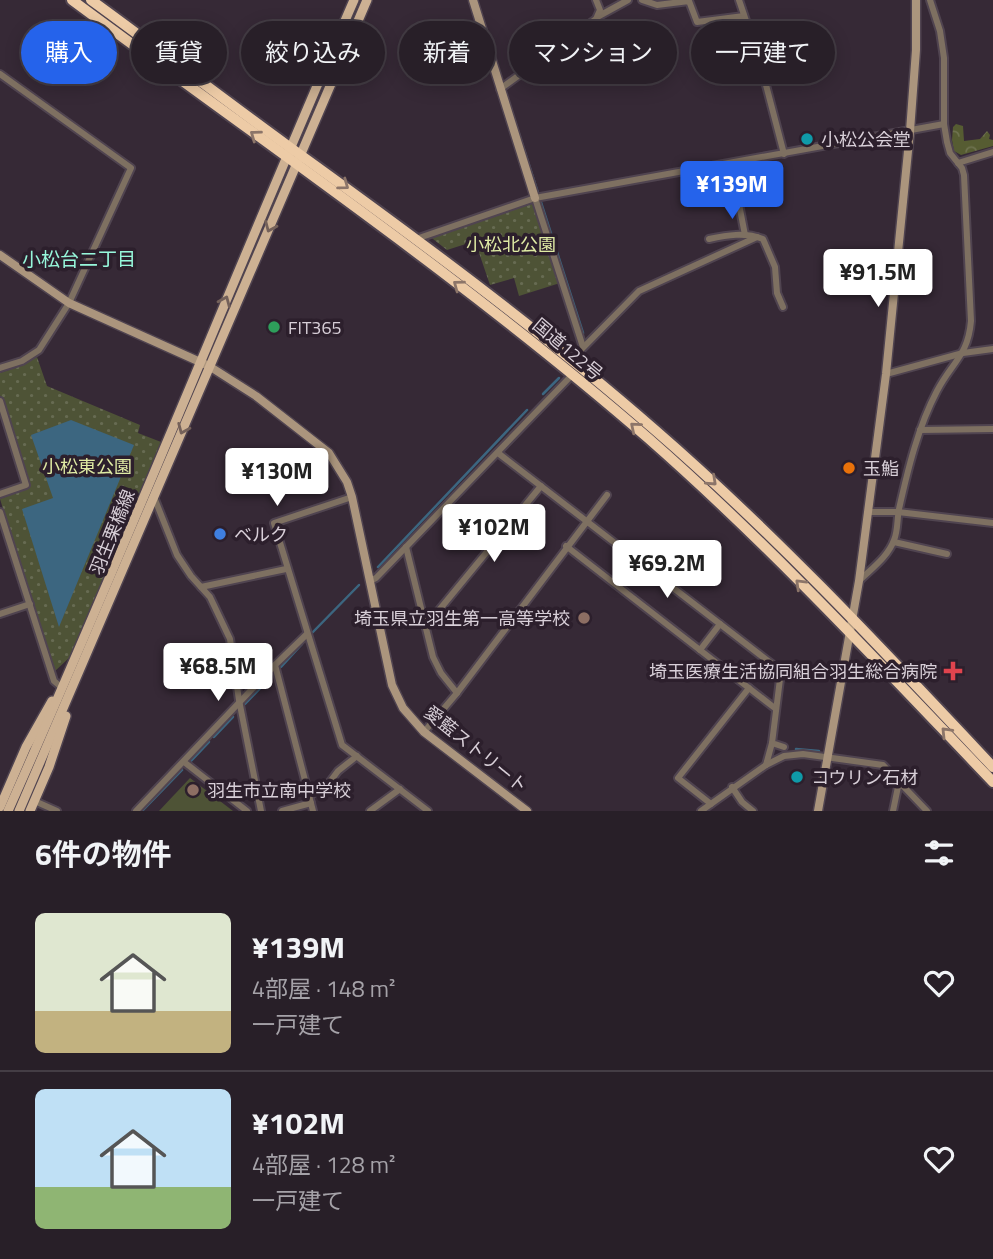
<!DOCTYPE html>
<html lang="ja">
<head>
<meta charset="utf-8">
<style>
  body { margin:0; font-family:"Titillium Web","Noto Sans JP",sans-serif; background:#302730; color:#f1f3f6; height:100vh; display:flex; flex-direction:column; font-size:26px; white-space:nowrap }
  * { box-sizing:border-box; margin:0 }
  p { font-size:23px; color:#a5a2a8 }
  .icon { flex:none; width:38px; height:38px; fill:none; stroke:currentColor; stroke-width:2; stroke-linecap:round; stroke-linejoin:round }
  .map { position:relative; height:811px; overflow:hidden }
  .panel { display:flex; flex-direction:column; background:#281f28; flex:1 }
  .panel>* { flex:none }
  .top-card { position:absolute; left:21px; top:21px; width:952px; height:63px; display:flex; gap:14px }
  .price { position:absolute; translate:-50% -60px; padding:0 16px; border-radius:7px; background:#fff; color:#222; font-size:23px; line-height:46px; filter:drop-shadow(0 2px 4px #0008) }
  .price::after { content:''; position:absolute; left:50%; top:42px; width:21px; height:16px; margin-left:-10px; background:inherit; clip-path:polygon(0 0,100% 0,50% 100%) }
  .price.current { background:#2563eb; color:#fff }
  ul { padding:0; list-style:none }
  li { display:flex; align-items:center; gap:21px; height:175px; padding:0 35px }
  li+li { border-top:2px solid #443d45 }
  li span { display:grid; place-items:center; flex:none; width:196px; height:140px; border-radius:10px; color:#555 }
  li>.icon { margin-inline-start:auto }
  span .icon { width:84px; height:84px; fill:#fffc; stroke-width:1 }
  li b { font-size:30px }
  h2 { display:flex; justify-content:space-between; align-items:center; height:84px; padding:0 35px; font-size:30px }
  .pill { padding:0 24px; border-radius:32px; background:#281f28; box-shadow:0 4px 18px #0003,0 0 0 2px #443d45; font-size:24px; line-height:63px }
  .pill.current { background:#2563eb; color:#fff }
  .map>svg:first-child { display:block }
  .green { fill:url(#green-dots) }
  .forest { fill:url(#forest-crowns) }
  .pitch { fill:#4e5336 }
  .water { fill:#3c6680 }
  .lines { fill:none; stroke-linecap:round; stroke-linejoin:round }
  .stream { stroke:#3c6680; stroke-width:2.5 }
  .street-casing { stroke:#504450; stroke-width:10 }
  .secondary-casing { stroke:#504450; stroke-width:11 }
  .primary-casing { stroke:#504450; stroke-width:12 }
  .highway-casing { stroke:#504450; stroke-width:14 }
  .street { stroke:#7e7061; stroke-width:6 }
  .secondary { stroke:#ab957d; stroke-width:8 }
  .primary { stroke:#cdb193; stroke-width:9 }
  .highway { stroke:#edcba6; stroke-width:10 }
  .oneway { stroke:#8c7569 }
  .oneway2 { stroke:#74615a }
  .culture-dot { fill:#0f9aa8; stroke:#2c1f2c; stroke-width:2.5 }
  .leisure-dot { fill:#2e9e5b; stroke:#2c1f2c; stroke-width:2.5 }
  .food-dot { fill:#e8710a; stroke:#2c1f2c; stroke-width:2.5 }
  .shop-dot { fill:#3f7fe0; stroke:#2c1f2c; stroke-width:2.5 }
  .education-dot { fill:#8d6e63; stroke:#2c1f2c; stroke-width:2.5 }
  .health-dot { fill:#e0444e; stroke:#2c1f2c; stroke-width:2.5 }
  .labels { text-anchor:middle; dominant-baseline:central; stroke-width:7; stroke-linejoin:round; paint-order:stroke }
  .poi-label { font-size:18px; fill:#d8cfd8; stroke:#2c1f2c; text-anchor:start }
  .park-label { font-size:18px; fill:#dfeba4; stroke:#2c1f2c }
  .street-label { font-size:18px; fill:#d8cfd8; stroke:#2c1f2c }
  .neighbourhood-label { font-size:19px; fill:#97f7db; stroke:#2c1f2c }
</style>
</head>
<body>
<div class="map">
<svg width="993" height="811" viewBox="0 0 993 811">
  <defs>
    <pattern id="green-dots" width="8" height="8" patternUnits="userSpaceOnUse" patternTransform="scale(1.75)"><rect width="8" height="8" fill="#4e5336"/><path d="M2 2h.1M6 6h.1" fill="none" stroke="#676b52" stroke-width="1.8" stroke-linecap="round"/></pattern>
    <pattern id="forest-crowns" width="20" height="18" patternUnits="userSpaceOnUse" patternTransform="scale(1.75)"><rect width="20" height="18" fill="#565c32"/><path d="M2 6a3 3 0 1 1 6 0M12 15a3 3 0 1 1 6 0" fill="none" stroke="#6e724f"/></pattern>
  </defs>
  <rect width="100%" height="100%" fill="#362936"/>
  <!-- green -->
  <g class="green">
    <path d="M533 202 560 283 519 296 514 278 490 285 475 241 447 250 428 235Z"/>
    <path d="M37 357 47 386 140 425 138 433 161 442 70 657 54 672 0 499 30 487 0 395V373L23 365Z"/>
  </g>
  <!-- forest -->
  <path class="forest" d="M956 124 963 126 964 141 980 139 987 131 990 135 989 139 993 140V146L961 155 954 151 952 140 953 127Z"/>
  <!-- pitch -->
  <path class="pitch" d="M190 778 233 811H159Z"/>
  <!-- water -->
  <path class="water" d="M71 420 134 445 59 627 22 509 53 498 31 435Z"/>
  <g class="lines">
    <!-- stream -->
    <g class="stream">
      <path d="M510 106 583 333"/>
      <path d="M543 394 559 378"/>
      <path d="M378 567 527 410"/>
      <path d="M311 634 359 585"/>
      <path d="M281 667 302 644"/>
      <path d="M245 704 269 679"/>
      <path d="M214 737 233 717"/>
      <path d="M796 749 819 751"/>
      <path d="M191 761 209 742"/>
      <path d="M142 811 182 770"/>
    </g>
    <defs>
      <g id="street">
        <path d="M642 0 657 5 689 1 697 22 744 16"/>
        <path d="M739 0 760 62 784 154"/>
        <path d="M599 16 628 0"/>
        <path d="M0 74 131 168 69 303 39 350 22 361 0 368"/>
        <path d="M500 89 596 19 600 10 596 0"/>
        <path d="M731 163 745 235"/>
        <path d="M958 163 993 152"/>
        <path d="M535 198 583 347"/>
        <path d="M416 239 535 198 944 124"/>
        <path d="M709 239C727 235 745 232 763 239L775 267 777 293 783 307"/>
        <path d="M572 359 639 291 757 237"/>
        <path d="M886 374 963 353 993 349"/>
        <path d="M0 401 26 485 0 494"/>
        <path d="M920 430 993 429"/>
        <path d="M498 453 781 671 772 743 784 747"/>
        <path d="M154 497 177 555 191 576 210 597 230 639 239 700 261 811"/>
        <path d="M352 497 274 523 342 745 428 811"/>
        <path d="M0 512 54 681 60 686"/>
        <path d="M869 512H898L993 523"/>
        <path d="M894 542 947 554"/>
        <path d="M566 546 776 709"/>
        <path d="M406 547 433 657 441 673 457 693"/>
        <path d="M370 581 376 578 572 375"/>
        <path d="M859 581C871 569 888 557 894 540 898 531 897 519 899 509 908 469 918 427 937 391 952 362 968 356 971 321L964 175 962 168 950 153 947 142 944 124V58L940 31 930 0"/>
        <path d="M201 587 286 569"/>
        <path d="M0 614 30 604"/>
        <path d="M426 626 541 486"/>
        <path d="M307 634 275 665 313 811"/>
        <path d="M700 650 720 624"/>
        <path d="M424 732 457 693 607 495"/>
        <path d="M184 762 247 811"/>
        <path d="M766 765 772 743"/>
        <path d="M732 787 742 802 753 811"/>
        <path d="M309 796 329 783 338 771 357 756"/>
        <path d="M39 803 57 811"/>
        <path d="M711 804 678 778 749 688"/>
        <path d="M136 811 275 665"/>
        <path d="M282 811 311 803"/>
        <path d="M370 811 400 789"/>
        <path d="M701 811 766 765 784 756 803 754 883 765 927 811"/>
        <path d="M893 811 899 782"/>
      </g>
      <g id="secondary">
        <path d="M473 0 535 198"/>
        <path d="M0 255 69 303 209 366 256 396 329 453 347 482 352 497 392 685 403 708 424 732 527 811"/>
        <path d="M818 811 859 581 886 374 910 131 916 50V0"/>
      </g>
      <g id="primary">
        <path d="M0 807 26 747 52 701"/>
        <path d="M8 811C128 543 237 269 354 0"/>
        <path d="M19 811 367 0"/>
        <path d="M30 811 49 767 66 716"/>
      </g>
      <g id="highway">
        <path d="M72 0C266 144 466 280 648 438 770 545 881 665 993 782"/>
        <path d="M91 0C157 48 222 98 288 146 413 236 538 328 655 430 775 534 884 651 993 767"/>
      </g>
    </defs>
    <!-- street casing -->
    <use href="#street" class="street-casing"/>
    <!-- secondary casing -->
    <use href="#secondary" class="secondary-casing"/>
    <!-- primary casing -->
    <use href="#primary" class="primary-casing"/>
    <!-- highway casing -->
    <use href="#highway" class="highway-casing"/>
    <!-- street -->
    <use href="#street" class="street"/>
    <!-- secondary -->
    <use href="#secondary" class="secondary"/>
    <!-- primary -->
    <use href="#primary" class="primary"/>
    <!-- highway -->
    <use href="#highway" class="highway"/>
  </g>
  <!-- one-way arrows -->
  <defs><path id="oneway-chevron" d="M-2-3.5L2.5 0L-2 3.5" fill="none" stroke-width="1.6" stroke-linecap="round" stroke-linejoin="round" transform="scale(1.75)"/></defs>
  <g class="oneway">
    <use href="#oneway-chevron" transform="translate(255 135) rotate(-144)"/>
    <use href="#oneway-chevron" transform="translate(344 185) rotate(36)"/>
    <use href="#oneway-chevron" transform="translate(458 285) rotate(-143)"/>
    <use href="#oneway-chevron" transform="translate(635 427) rotate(-140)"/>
    <use href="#oneway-chevron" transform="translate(712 481) rotate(43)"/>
    <use href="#oneway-chevron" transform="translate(800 584) rotate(-136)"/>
    <use href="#oneway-chevron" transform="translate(946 732) rotate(-134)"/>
  </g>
  <g class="oneway2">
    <use href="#oneway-chevron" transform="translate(270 227) rotate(113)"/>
    <use href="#oneway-chevron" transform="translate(225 301) rotate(-67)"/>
    <use href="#oneway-chevron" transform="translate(183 429) rotate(113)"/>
  </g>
  <!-- markers -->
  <g class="culture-dot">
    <circle cx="807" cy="139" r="7"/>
    <circle cx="797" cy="777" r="7"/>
  </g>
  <circle class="leisure-dot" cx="274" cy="327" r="7"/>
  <circle class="food-dot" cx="849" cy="468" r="7"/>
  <circle class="shop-dot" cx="220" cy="534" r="7"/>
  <g class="education-dot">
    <circle cx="584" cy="618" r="7"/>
    <circle cx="193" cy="790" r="7"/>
  </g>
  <path class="health-dot" d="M949.5 660.5h7v7h7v7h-7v7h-7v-7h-7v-7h7z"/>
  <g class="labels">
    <!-- poi labels -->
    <g class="poi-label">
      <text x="821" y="139">小松公会堂</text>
      <text x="288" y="327">FIT365</text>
      <text x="863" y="468">玉鮨</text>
      <text x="234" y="534">ベルク</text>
      <text x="570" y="618" text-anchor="end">埼玉県立羽生第一高等学校</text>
      <text x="937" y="671" text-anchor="end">埼玉医療生活協同組合羽生総合病院</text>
      <text x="811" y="777">コウリン石材</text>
      <text x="207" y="790">羽生市立南中学校</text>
    </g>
    <!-- park labels -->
    <g class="park-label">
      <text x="511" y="244">小松北公園</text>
      <text x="87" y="466">小松東公園</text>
    </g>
    <!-- street labels -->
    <g class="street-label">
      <text transform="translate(568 349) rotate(40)">国道122号</text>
      <text transform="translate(112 532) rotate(-68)">羽生栗橋線</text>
      <text transform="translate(476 749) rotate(39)">愛藍ストリート</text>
    </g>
    <!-- neighbourhood labels -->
    <g class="neighbourhood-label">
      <text x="79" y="258">小松台二丁目</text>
    </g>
  </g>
</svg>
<b class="price current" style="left:732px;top:221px">¥139M</b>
<b class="price" style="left:878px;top:309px">¥91.5M</b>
<b class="price" style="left:277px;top:508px">¥130M</b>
<b class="price" style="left:494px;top:564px">¥102M</b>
<b class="price" style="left:667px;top:600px">¥69.2M</b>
<b class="price" style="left:218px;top:703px">¥68.5M</b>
<div class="top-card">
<a class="pill current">購入</a>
<a class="pill">賃貸</a>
<a class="pill">絞り込み</a>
<a class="pill">新着</a>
<a class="pill">マンション</a>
<a class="pill">一戸建て</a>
</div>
</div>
<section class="panel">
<h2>6件の物件<svg class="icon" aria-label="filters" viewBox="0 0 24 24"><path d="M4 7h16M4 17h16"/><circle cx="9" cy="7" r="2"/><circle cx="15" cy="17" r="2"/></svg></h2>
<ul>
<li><span style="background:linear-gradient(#dfe7d0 70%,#c2b280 0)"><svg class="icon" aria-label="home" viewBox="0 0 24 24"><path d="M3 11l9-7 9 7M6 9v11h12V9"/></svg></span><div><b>¥139M</b><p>4部屋 · 148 m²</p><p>一戸建て</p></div><svg class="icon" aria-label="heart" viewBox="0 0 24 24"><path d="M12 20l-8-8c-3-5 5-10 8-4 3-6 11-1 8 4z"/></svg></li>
<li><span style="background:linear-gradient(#bfe0f5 70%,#8fb573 0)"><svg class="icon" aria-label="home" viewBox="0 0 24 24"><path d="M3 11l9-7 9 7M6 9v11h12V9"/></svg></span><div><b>¥102M</b><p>4部屋 · 128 m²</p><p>一戸建て</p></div><svg class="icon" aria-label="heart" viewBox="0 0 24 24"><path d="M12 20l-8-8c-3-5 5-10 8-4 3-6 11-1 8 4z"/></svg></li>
</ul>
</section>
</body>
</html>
